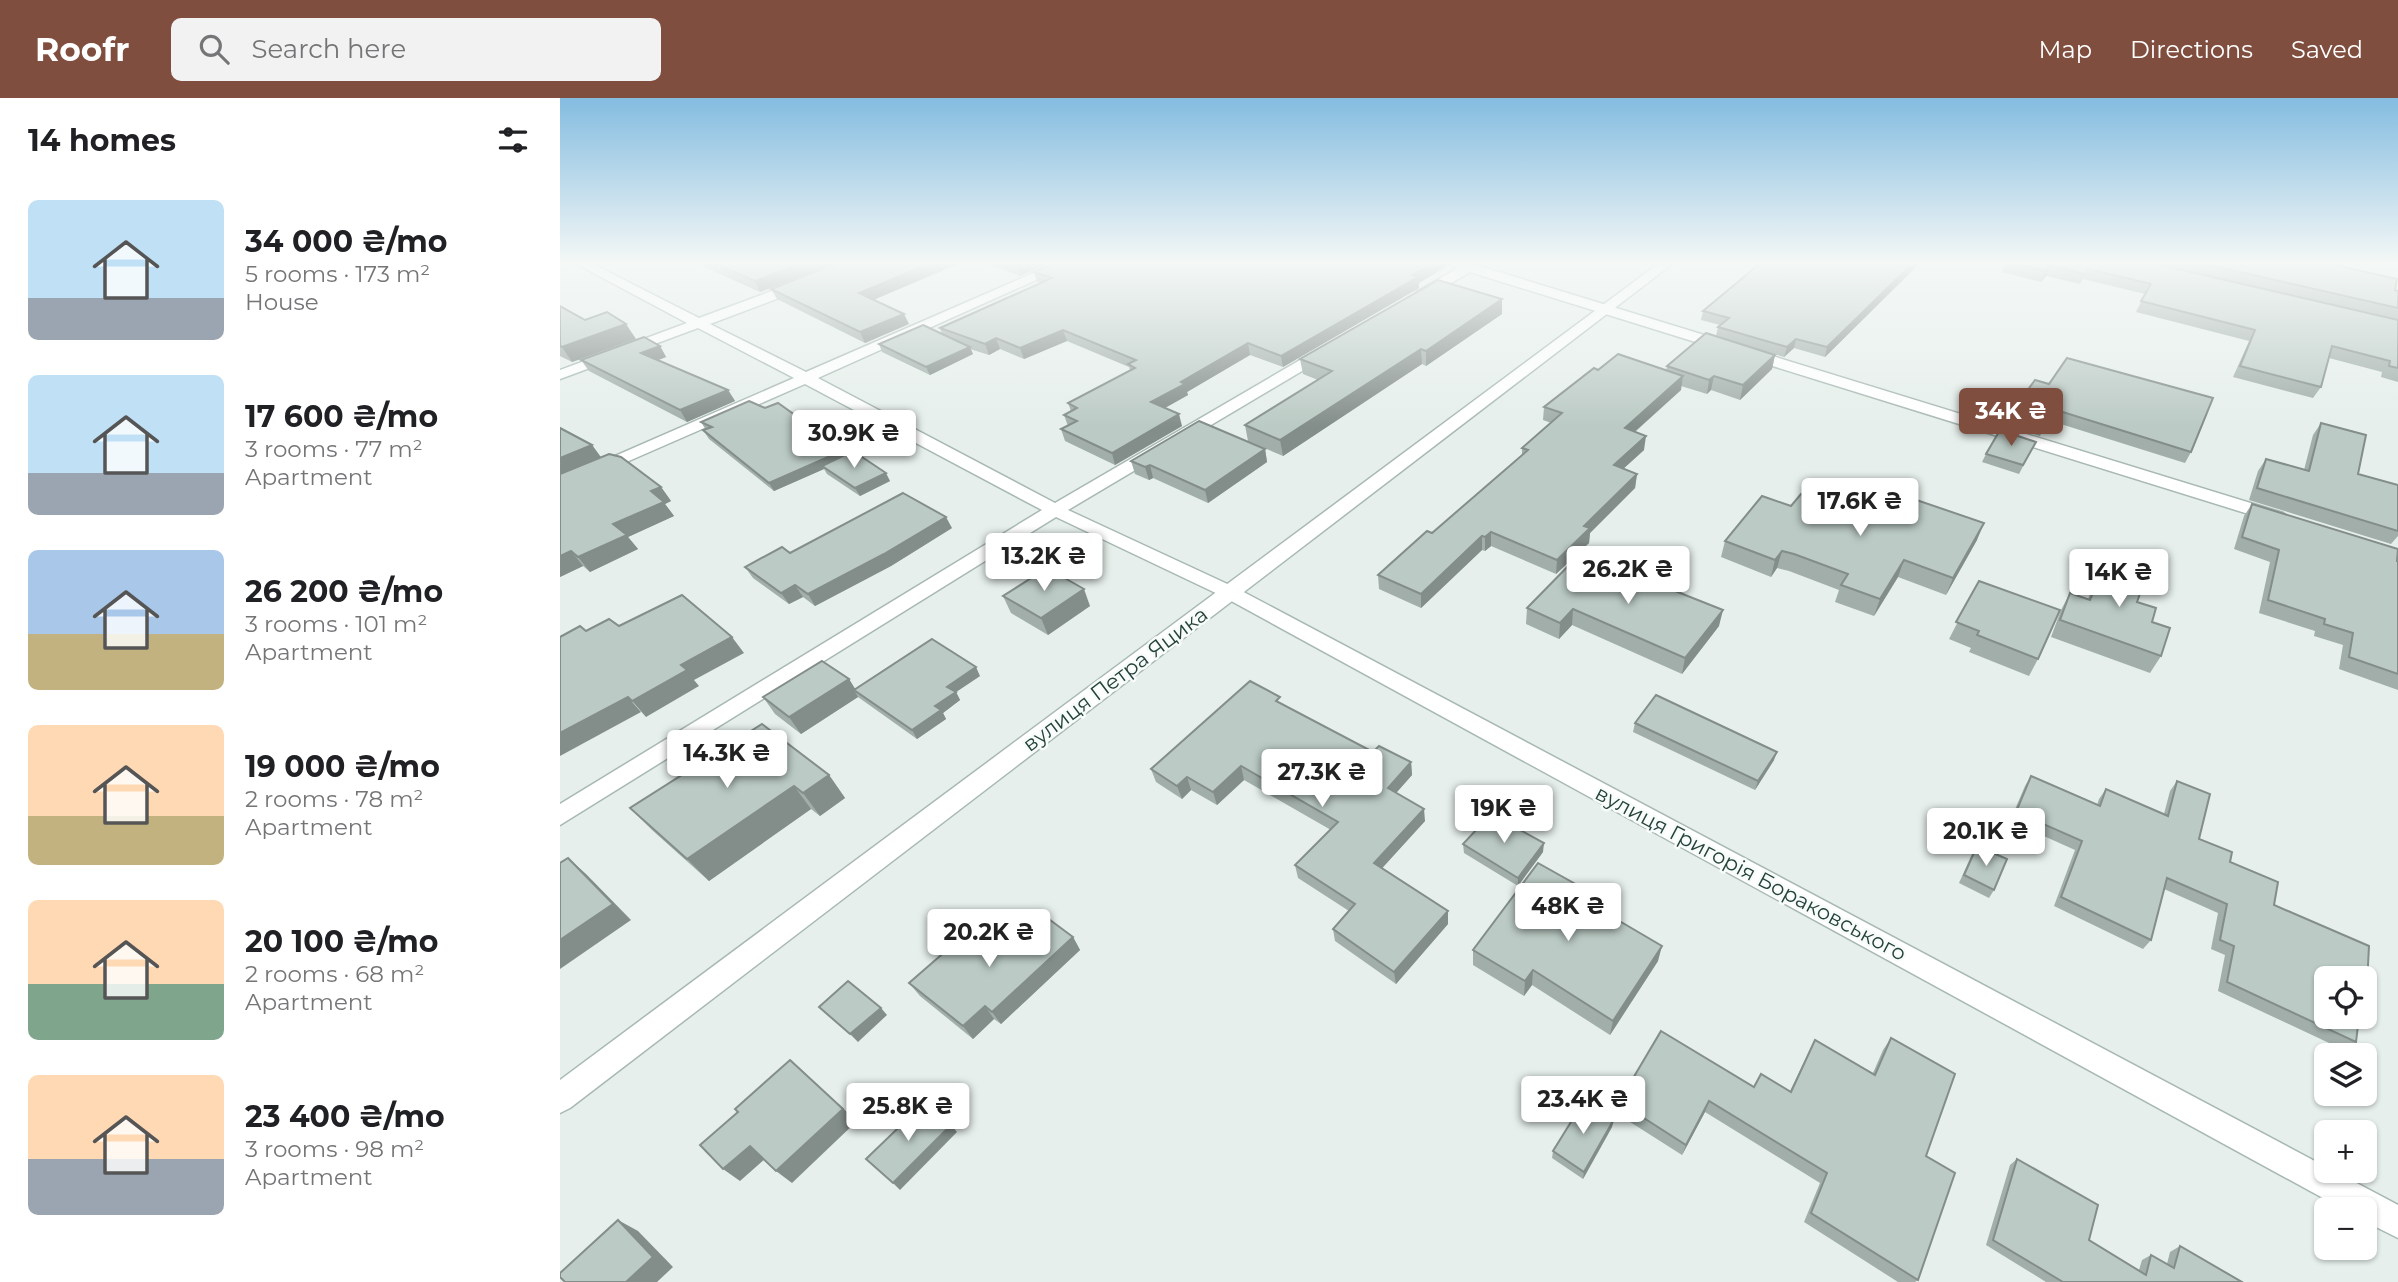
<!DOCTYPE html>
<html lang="en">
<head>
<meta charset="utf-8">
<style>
  body { margin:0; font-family:Montserrat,sans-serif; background:#f2f2f2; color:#202124; height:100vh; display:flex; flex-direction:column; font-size:26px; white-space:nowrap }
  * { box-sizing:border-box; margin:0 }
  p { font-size:23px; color:#757577 }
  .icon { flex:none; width:38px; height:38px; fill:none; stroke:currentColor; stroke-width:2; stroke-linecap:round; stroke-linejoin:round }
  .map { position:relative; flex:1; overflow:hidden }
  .panel { display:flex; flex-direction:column; background:#fff; width:560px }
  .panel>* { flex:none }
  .tools { position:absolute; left:1754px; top:868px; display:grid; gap:14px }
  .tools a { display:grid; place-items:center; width:63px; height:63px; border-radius:10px; background:#fff; box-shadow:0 2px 5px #0004; font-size:35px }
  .price { position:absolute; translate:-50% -60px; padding:0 16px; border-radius:7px; background:#fff; color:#222; font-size:23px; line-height:46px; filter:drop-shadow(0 2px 4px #0008) }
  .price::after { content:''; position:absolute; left:50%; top:42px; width:21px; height:16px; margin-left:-10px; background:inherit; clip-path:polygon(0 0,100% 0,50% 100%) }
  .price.selected { background:#7f4e3f; color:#fff }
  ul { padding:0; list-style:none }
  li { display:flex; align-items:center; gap:21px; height:175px; padding:0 28px }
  li span { display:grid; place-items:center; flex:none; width:196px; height:140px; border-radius:10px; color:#555 }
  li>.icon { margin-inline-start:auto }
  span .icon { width:84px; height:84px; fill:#fffc; stroke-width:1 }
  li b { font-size:30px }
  h2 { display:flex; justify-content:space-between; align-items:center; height:84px; padding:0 28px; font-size:30px }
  header { display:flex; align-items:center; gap:42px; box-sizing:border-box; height:98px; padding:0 35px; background:#7f4e3f; color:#fff }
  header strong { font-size:33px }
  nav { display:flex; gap:38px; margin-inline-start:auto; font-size:24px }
  .search { width:490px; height:63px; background:#f2f2f2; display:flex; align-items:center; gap:18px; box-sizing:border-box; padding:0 24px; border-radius:10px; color:#757577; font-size:26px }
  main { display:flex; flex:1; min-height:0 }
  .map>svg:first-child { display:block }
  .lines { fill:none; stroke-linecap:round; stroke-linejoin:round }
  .minor-casing { stroke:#a8b8b2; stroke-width:3 }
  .tertiary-casing { stroke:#a8b8b2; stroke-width:3 }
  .minor { fill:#fff; fill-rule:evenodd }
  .tertiary { fill:#fff; fill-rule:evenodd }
  .wall { fill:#a1aea9 }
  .shaded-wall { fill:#838d89 }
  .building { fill:#bbcac4; stroke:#838d89; stroke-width:2 }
  .labels { text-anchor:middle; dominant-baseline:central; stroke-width:5; stroke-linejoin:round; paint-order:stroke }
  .street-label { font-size:21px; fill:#24423a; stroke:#f7fbf9 }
</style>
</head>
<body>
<header>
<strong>Roofr</strong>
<div class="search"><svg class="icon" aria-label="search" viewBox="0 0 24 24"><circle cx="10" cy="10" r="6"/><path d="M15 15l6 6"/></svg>Search here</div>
<nav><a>Map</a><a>Directions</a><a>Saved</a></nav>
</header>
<main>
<section class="panel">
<h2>14 homes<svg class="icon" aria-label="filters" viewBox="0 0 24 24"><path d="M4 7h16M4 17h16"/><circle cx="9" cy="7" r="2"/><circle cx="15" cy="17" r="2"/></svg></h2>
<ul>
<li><span style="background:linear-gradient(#bfe0f5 70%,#9aa5b1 0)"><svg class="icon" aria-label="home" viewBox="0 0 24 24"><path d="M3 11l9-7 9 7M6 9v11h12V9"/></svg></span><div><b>34 000 ₴/mo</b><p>5 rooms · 173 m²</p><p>House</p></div></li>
<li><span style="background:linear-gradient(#bfe0f5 70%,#9aa5b1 0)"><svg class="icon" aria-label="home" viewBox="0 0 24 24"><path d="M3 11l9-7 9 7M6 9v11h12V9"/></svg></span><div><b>17 600 ₴/mo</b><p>3 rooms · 77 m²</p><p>Apartment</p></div></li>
<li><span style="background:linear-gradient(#a9c7e8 60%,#c2b280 0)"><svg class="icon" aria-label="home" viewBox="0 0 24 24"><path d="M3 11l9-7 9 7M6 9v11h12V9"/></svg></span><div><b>26 200 ₴/mo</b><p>3 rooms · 101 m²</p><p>Apartment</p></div></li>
<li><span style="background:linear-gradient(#ffd9b3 65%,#c2b280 0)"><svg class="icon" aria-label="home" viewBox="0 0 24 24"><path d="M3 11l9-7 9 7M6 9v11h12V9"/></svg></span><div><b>19 000 ₴/mo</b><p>2 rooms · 78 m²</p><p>Apartment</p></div></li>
<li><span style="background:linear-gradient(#ffd9b3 60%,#7fa58c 0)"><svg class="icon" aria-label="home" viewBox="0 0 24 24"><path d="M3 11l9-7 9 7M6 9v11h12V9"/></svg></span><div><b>20 100 ₴/mo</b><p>2 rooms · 68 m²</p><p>Apartment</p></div></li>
<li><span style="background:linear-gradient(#ffd9b3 60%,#9aa5b1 0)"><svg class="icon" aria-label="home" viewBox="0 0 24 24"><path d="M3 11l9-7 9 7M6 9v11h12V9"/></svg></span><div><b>23 400 ₴/mo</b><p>3 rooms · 98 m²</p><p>Apartment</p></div></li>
</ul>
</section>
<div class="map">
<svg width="1838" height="1184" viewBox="0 0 1838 1184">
  <rect width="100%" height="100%" fill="#e6efeb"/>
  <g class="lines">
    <defs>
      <g id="minor">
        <path d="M11 163H27L139 220 236 184H246V190L150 226 246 274 501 163H518L258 280 495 405 759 251H769V257L508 412 676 490 1766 1069V1073H1774L1838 1107V1140L1804 1123V1111H1783L662 498 496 419 0 727V706L482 412 245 286 0 393V382L234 280 138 230 0 281V272L127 225Z"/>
        <path d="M883 163 913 166 1723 415 1726 419 1717 424 1711 423 910 174 866 200H856V194L898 170Z"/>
      </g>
      <path id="tertiary" d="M1102 163H1116L10 1010 0 1015V982Z"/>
    </defs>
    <!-- minor casing -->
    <use href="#minor" class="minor-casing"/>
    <!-- tertiary casing -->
    <use href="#tertiary" class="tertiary-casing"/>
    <!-- minor -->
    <use href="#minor" class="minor"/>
    <!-- tertiary -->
    <use href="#tertiary" class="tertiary"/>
  </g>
  <!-- wall -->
  <g class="wall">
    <path d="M131 163H281L200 194Z"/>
    <path d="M282 163H405L314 201 349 226 305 245 217 201 211 191Z"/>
    <path d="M421 163H494L460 178Z"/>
    <path d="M497 163H887V168L859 185V190L723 269 690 257 627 294 628 297 605 310 622 328 555 367 505 343 501 331 508 328 504 317 511 313 508 305 570 272 569 269 507 243 464 261 440 251 429 257 410 251 413 256 370 277 322 254 319 246 382 236 380 230 481 185 477 184 474 174Z"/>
    <path d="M1362 163 1265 259 1234 250 1224 259 1156 238 1158 229 1160 227 1141 222 1143 213Z"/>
    <path d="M1758 163 1838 193V284L1821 279 1822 274 1769 260 1761 289 1753 300 1673 279 1689 243 1576 214 1585 196 1523 181 1520 186 1486 178 1481 184 1442 174 1446 164Z"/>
    <path d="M0 208 25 222 76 241 12 264 0 258Z"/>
    <path d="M942 216 866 268 862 266 723 358 688 343 685 327 758 282 743 276 740 261Z"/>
    <path d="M100 248 106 259 98 262 168 292 175 303 127 324 29 273 21 262Z"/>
    <path d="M1215 257 1212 271 1180 302 1151 292 1147 296 1121 288V292L1075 334 1084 352 1063 371 1077 376 1075 390 1030 435 1029 445 996 476 931 448 925 453 922 452 861 510 819 491 818 477 872 435 962 357V350L991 325 983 322 984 309 1038 272 1106 273 1107 268Z"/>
    <path d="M1475 282 1631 354 1625 365 1488 322 1480 338 1445 327 1450 316Z"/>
    <path d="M141 324 284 352 286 357 330 383 300 398 267 376 264 371 214 393 149 341 143 332H146Z"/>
    <path d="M1761 325 1798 376 1838 387V438L1831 446 1689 402 1698 373 1706 361 1744 372 1753 337Z"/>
    <path d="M1476 344 1459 376 1422 364 1426 356Z"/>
    <path d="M32 347 41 359 101 389 111 403 105 406 114 418 68 439 78 451 30 474 23 468 0 479Z"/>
    <path d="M705 351 707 364 648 405 593 380 589 382 575 376 571 363Z"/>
    <path d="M1692 406 1838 463V592L1779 571 1783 547 1754 538 1755 533 1699 515 1710 464 1674 451 1684 418Z"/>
    <path d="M1231 408 1303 418 1417 442 1386 497 1338 479 1314 518 1275 504 1279 492 1229 473 1217 470 1211 479 1161 459 1165 443Z"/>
    <path d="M392 430 331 468 255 508 243 499 229 506 193 480 185 469 230 455Z"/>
    <path d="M1020 456 1159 528 1122 576 1012 527 999 541 966 526 967 510Z"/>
    <path d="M1548 458 1577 504 1592 524 1601 558 1590 575 1491 539 1501 512 1510 495 1528 501 1538 475Z"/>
    <path d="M1419 483 1478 561 1469 578 1409 554 1411 550 1389 541Z"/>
    <path d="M443 498 530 508 488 537 451 515Z"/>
    <path d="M420 578 396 594 400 602 383 615 386 621 357 641 298 599 241 636 215 616 203 599 289 581 295 591Z"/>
    <path d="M721 606 813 654 851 664 852 677 836 695 865 723 822 770 888 813V826L836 886 775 843 773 831 789 813 738 780 735 767 771 732 684 682 657 707 631 692 622 701 596 684 591 671Z"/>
    <path d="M1075 625 1214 662 1195 692 1073 634Z"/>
    <path d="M269 677 285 700 260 718 251 711 149 783 92 732 70 710Z"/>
    <path d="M1471 678 1537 707 1539 701 1546 691 1604 716 1610 693 1617 683 1650 696 1639 741 1672 754 1670 764 1718 784 1714 807 1809 848 1806 906 1804 907V880H1766V919H1799L1796 944 1784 952 1658 893 1665 857 1651 851 1658 815 1604 791 1591 842 1583 851 1494 808 1515 752 1450 723 1465 688Z"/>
    <path d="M903 746 983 754 958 788 904 755Z"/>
    <path d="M1417 748 1434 792 1429 800 1399 785 1412 756Z"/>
    <path d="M1028 793 1026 804 1098 863 1050 937 972 887 964 898 913 867V852Z"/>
    <path d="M513 839 520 852 441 926 434 921 413 941 360 898 349 885 428 856Z"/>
    <path d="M1331 940 1366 1058 1358 1182 1355 1184H1338L1244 1124 1260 1085 1145 1014 1122 1057 1056 1015 1059 1004 1194 989 1230 993 1255 942 1313 975 1323 952Z"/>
    <path d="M1053 1023 1052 1029 1023 1081 992 1060 993 1053Z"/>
    <path d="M1457 1061 1529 1142 1579 1172 1582 1162 1591 1157 1607 1166 1610 1154 1620 1148 1682 1184H1486L1426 1147 1450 1067Z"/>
  </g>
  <!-- shaded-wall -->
  <g class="shaded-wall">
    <path d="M248 163H281L200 194 195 183Z"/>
    <path d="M376 163H405L304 206 299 195Z"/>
    <path d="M466 163H494L460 178 457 167Z"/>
    <path d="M876 163H887V168L859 185V190L723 269 721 258Z"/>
    <path d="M1355 163H1362L1265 259 1267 249Z"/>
    <path d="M1490 167 1486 178 1481 184 1485 173Z"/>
    <path d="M942 201V216L866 268V253Z"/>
    <path d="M344 216 349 226 305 245 300 234Z"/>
    <path d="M66 226 76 241 12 264 2 249Z"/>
    <path d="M503 232 507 243 464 261 460 250Z"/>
    <path d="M436 240 440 251 429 257 425 246Z"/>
    <path d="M1236 241 1234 250 1224 259 1227 249Z"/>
    <path d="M688 245 690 257 627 294 628 297 594 316 591 304 621 284Z"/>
    <path d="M100 248 106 259 88 266 81 255Z"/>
    <path d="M410 249 413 256 370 277 366 269Z"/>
    <path d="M861 251 862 266 723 358 720 342Z"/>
    <path d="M1215 257 1212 271 1180 302 1183 287Z"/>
    <path d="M1123 278 1121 292 1063 344 1065 330Z"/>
    <path d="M1154 278 1151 292 1147 296 1149 282Z"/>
    <path d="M168 292 175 303 127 324 120 312Z"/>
    <path d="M619 316 622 328 555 367 552 355Z"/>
    <path d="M1086 338 1084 352 1052 381 1054 367Z"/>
    <path d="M32 347 42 361 0 379V360Z"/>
    <path d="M705 351 707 364 648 405 645 392Z"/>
    <path d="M284 352 288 360 262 368 264 371 214 393 209 385Z"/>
    <path d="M590 367 593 380 589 382 585 369Z"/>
    <path d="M326 375 330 383 300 398 295 390Z"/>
    <path d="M1077 376 1075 390 1030 435 1029 445 996 476 997 462 1024 428Z"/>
    <path d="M101 389 111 403 105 406 114 418 68 439 78 451 30 474 18 459 53 426 91 393Z"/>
    <path d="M386 419 392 430 331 468 255 508 248 496Z"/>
    <path d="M1424 425 1417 442 1386 497 1393 480Z"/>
    <path d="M931 434V448L925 453V439Z"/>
    <path d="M922 438V452L861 510V496Z"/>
    <path d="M11 453 23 468 0 479V458Z"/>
    <path d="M1222 453 1217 470 1211 479 1215 462Z"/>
    <path d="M1344 462 1338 479 1314 518 1320 501Z"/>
    <path d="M235 487 243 499 229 506 221 495Z"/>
    <path d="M524 491 530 508 488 537 481 520Z"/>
    <path d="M1013 511 1012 527 999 541 1000 525Z"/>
    <path d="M1163 512 1159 528 1122 576 1125 560Z"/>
    <path d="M172 539 184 555 134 582 139 588 86 619 72 603 121 567Z"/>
    <path d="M416 569 420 578 396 594 400 602 383 615 386 621 357 641 352 632 375 608 387 589Z"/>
    <path d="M289 581 297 594 294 592 298 599 241 636 229 619Z"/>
    <path d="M68 599 81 614 0 658V635Z"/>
    <path d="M1217 654 1214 662 1195 692 1198 683Z"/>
    <path d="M851 664 852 677 829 703 828 690Z"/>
    <path d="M681 668 684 682 657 707 653 694Z"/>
    <path d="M269 677 285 700 260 718 243 695Z"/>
    <path d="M627 679 631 692 622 701 617 688Z"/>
    <path d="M234 688 251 711 149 783 127 761Z"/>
    <path d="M864 711 865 723 815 778 814 765Z"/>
    <path d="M984 745 983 754 958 788V780Z"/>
    <path d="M8 760 26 776 71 822 0 871V842Z"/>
    <path d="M1028 793 1025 809 1022 801Z"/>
    <path d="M888 813V826L836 886 834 874Z"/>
    <path d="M513 839 520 852 441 926 432 914Z"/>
    <path d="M1102 848 1098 863 1050 937 1053 923Z"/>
    <path d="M973 872 972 887 964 898 965 883Z"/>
    <path d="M425 908 434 921 413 941 403 928Z"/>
    <path d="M321 910 327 917 298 944 290 936Z"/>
    <path d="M230 962 297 1023 232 1085 216 1073Z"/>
    <path d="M1149 1003 1145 1014 1122 1057 1126 1047Z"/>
    <path d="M1053 1023 1052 1029 1023 1081 1024 1074Z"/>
    <path d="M391 1027 397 1034 340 1092 333 1085Z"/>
    <path d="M190 1048 206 1060 180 1083 163 1071Z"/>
    <path d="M58 1122 78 1133 113 1169 97 1184H66Z"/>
  </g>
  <!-- building -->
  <g class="building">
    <path d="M149 163H248L195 183Z"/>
    <path d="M282 163H376L299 195 344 216 300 234 211 191Z"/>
    <path d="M446 163H466L457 167Z"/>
    <path d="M497 163H876L852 177 858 179 721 258 688 245 621 284 625 286 591 304 619 316 552 355 501 331 517 323 504 317 517 310 508 305 575 270 568 266 576 262 503 232 460 250 436 240 425 246 380 230 492 180 474 174Z"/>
    <path d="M1203 163H1355L1267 249 1236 241 1227 249 1158 229 1169 220 1143 213Z"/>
    <path d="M1583 163 1838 222V270L1829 268 1830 263 1772 248 1761 289 1680 268 1695 232 1581 203 1591 186 1528 171 1524 176 1490 167 1485 173 1446 164Z"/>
    <path d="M1632 163H1758L1837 181 1835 192 1838 193V210Z"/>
    <path d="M878 182 942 201 866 253 861 251 720 342 685 327 772 273 740 261Z"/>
    <path d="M0 208 25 222 47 214 66 226 2 249 0 248Z"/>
    <path d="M363 227 410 249 366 269 319 246Z"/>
    <path d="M1146 235 1215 257 1183 287 1154 278 1149 282 1107 268Z"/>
    <path d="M84 239 100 248 81 255 168 292 120 312 21 262Z"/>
    <path d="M1058 256 1123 278 1065 330 1086 338 1054 367 1077 376 1024 428 1030 430 997 462 931 434 925 439 922 438 861 496 818 477 867 433 872 435 968 352 962 350 1002 315 984 309 1034 270 1038 272Z"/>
    <path d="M1507 260 1653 300 1631 354 1493 311 1485 327 1450 316 1475 282 1489 286Z"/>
    <path d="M189 303 205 310 218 305 284 352 209 385 143 332 152 329 141 324Z"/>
    <path d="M639 323 705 351 645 392 590 367 585 369 571 363Z"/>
    <path d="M1761 325 1806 337 1798 376 1838 387V433L1697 390 1706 361 1749 373Z"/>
    <path d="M0 330 32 347 0 360Z"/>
    <path d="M1440 332 1476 344 1463 367 1426 356Z"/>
    <path d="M293 353 326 375 295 390 262 368Z"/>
    <path d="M49 356 61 359 101 389 91 393 104 404 53 426 67 437 18 459 11 453 0 458V376Z"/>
    <path d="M1330 393 1424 425 1393 480 1344 462 1320 501 1281 487 1288 476 1234 456 1222 453 1215 462 1165 443 1202 398 1231 408 1241 396 1303 418 1310 409 1317 412Z"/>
    <path d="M343 395 386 419 324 456 248 496 235 487 221 495 185 469 222 449 230 455Z"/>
    <path d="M1692 406 1838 451 1837 463H1838V576L1789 559 1793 535 1764 526 1765 521 1708 502 1719 452 1682 439Z"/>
    <path d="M1020 456 1088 486 1090 483 1163 512 1125 560 1013 511 1000 525 967 510Z"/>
    <path d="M1548 458 1589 471 1577 504 1596 510 1592 524 1610 530 1601 558 1500 522 1510 495 1530 502Z"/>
    <path d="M487 470 524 491 481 520 443 498Z"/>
    <path d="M1419 483 1500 512 1478 561 1417 537 1419 533 1396 524Z"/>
    <path d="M122 497 172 539 121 567 127 572 72 603 68 599 0 635V539L20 528 26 533 49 521 59 528Z"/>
    <path d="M372 541 416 569 387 589 396 594 375 608 381 612 352 632 294 592Z"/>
    <path d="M262 563 289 581 229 619 203 599Z"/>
    <path d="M690 583 720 599 716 603 813 654 819 648 851 664 828 690 864 711 814 765 888 813 834 874 773 831 795 806 735 767 778 724 681 668 653 694 627 679 617 688 591 671Z"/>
    <path d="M1096 597 1217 654 1198 683 1075 625Z"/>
    <path d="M202 626 269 677 243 695 234 688 127 761 70 710Z"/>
    <path d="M1471 678 1540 708 1546 691 1608 718 1617 683 1650 696 1639 741 1672 754 1670 764 1718 784 1714 807 1809 848 1806 906 1804 905V880H1766V919H1799L1796 944 1667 884 1674 848 1660 842 1667 806 1607 780 1591 842 1501 799 1522 743 1456 714Z"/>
    <path d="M931 716 984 745 958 780 903 746Z"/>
    <path d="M1417 748 1447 761 1434 792 1404 777Z"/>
    <path d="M8 760 53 806 0 842V765Z"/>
    <path d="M978 765 1028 793 1022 801 1102 848 1053 923 973 872 965 883 913 852Z"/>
    <path d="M478 813 513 839 432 914 425 908 403 928 349 885 403 838 428 856Z"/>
    <path d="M288 883 321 910 290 936 259 909Z"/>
    <path d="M1101 933 1194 989 1201 976 1231 994 1255 942 1315 977 1331 940 1395 976 1366 1058 1395 1075 1358 1182 1251 1115 1267 1075 1149 1003 1126 1047 1059 1004Z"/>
    <path d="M230 962 283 1011 216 1073 190 1048 163 1071 140 1047 178 1014 175 1011Z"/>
    <path d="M1024 1003 1053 1023 1024 1074 993 1053Z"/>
    <path d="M364 1005 391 1027 333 1085 306 1061Z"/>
    <path d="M1457 1061 1538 1107 1529 1142 1586 1177 1591 1157 1614 1170 1620 1148 1682 1184H1503L1433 1142Z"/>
    <path d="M58 1122 93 1159 66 1184H5L0 1179V1175Z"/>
  </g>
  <!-- sky -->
  <linearGradient id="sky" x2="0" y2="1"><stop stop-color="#84bce0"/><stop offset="0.5" stop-color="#f4f8f6"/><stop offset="1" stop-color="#f4f8f6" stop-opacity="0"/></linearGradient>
  <rect width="1838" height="329" fill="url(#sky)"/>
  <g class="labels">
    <!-- street labels -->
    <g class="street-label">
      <text transform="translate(555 581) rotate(-37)">вулиця Петра Яцика</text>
      <text transform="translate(1191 775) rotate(28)">вулиця Григорія Бораковського</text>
    </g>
  </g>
</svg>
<div class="tools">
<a><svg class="icon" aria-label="locate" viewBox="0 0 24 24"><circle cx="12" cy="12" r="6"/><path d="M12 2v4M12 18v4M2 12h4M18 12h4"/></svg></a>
<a><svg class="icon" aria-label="layers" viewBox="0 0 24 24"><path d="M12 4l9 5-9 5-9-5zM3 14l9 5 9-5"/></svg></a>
<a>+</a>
<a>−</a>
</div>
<b class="price selected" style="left:1451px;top:350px">34K ₴</b>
<b class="price" style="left:294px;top:372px">30.9K ₴</b>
<b class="price" style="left:1300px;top:440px">17.6K ₴</b>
<b class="price" style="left:484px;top:495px">13.2K ₴</b>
<b class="price" style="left:1068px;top:508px">26.2K ₴</b>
<b class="price" style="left:1559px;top:511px">14K ₴</b>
<b class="price" style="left:167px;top:692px">14.3K ₴</b>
<b class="price" style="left:762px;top:711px">27.3K ₴</b>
<b class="price" style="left:944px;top:747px">19K ₴</b>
<b class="price" style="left:1426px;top:770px">20.1K ₴</b>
<b class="price" style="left:1008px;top:845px">48K ₴</b>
<b class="price" style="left:429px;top:871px">20.2K ₴</b>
<b class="price" style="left:1023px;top:1038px">23.4K ₴</b>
<b class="price" style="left:348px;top:1045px">25.8K ₴</b>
</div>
</main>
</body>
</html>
